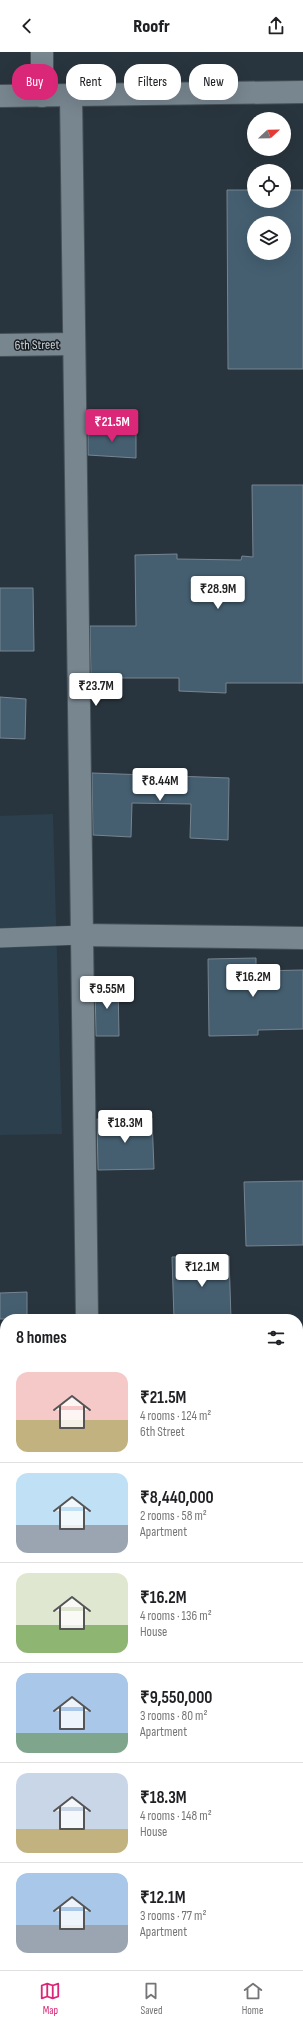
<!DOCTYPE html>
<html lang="en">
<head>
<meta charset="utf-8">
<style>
  body { margin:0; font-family:"Sofia Sans Condensed",sans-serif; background:#f2f2f2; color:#202124; height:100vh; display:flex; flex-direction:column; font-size:15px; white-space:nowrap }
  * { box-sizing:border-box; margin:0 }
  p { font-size:13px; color:#757577 }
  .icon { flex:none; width:22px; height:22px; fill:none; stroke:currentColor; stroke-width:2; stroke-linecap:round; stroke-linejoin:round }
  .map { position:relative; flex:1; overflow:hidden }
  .panel { position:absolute; left:0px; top:1262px; width:303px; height:656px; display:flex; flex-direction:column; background:#fff; border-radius:16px 16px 0 0; box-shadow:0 4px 16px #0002 }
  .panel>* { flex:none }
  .banner { position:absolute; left:12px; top:12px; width:279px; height:36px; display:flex; gap:8px }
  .needle { width:26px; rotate:68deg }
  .buttons { position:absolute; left:247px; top:60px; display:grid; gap:8px }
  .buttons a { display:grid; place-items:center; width:44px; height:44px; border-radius:50%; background:#fff; box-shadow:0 4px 16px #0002; font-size:20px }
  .price { position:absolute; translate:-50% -34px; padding:0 9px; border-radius:4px; background:#fff; color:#222; font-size:13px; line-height:26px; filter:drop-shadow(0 1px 2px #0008) }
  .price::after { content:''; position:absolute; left:50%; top:24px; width:12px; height:9px; margin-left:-6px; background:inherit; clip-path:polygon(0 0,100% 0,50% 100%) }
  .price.selected { background:#db2777; color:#fff }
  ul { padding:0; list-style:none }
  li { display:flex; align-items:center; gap:12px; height:100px; padding:0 16px }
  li+li { border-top:1px solid #e0e0e0 }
  li span { display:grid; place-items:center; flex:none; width:112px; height:80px; border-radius:12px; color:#555 }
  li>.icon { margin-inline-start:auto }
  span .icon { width:48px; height:48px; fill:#fffc; stroke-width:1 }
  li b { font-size:17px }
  h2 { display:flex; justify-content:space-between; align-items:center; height:48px; padding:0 16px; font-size:17px }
  .pill { padding:0 14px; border-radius:16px; background:#fff; box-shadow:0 4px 16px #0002; font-size:14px; line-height:36px }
  .pill.selected { background:#db2777; color:#fff }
  header { display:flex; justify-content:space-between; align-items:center; height:52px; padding:0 16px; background:#fff; font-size:18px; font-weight:800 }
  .menu { display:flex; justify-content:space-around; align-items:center; height:56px; border-top:1px solid #e0e0e0; background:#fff; font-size:11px; color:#757577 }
  .menu a { display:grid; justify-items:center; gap:2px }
  .menu .selected { color:#db2777 }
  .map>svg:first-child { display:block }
  .built { fill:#2c3f4c }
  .building { fill:#455f71; stroke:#76858f; fill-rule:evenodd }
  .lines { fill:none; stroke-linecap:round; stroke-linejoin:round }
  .lane-casing { stroke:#465158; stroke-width:20 }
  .street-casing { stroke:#465158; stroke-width:24 }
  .secondary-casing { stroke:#465158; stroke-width:24 }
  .lane { stroke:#788690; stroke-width:19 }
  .street { stroke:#788690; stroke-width:22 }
  .secondary { stroke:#927a7f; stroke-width:22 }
  .labels { text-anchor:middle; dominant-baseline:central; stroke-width:3; stroke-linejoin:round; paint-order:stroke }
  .street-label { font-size:13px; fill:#cfd6dc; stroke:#161c20 }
</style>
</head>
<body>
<header><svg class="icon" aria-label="back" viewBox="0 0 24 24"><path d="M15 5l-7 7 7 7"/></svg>Roofr<svg class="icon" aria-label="share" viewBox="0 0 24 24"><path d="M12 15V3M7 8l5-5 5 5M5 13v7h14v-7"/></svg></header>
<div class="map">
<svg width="303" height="1918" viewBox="0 0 303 1918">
  <rect width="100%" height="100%" fill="#29353e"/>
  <!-- built -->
  <g class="built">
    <path d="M53 762 62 1082 0 1083V764Z"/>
    <path d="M298 1874H303V1918H70L69 1913H298Z"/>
  </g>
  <!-- building -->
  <g class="building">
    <path d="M227 138H254V149H284V138H303V317H228ZM254 171H284V201H254Z"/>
    <path d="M88 377 136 378V406L88 403Z"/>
    <path d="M252 433H303V631H226V641L179 639V626H91L90 574H136L135 503 177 502V507L241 508 242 504 253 505Z"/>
    <path d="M0 536H33L34 599H0Z"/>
    <path d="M0 645 26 647 25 687 0 686Z"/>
    <path d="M92 721 229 726 228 788 190 786 191 752 132 751 131 785 93 783Z"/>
    <path d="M256 906V919L303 918V977L258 978V983L209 984 208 907Z"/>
    <path d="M95 931H118L119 984H96Z"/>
    <path d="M152 1066 154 1117 98 1118 97 1067Z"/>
    <path d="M303 1129V1193L246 1194 244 1130Z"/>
    <path d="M229 1204 231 1267H174L172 1205Z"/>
    <path d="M27 1240V1267H0V1241Z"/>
  </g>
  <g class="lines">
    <defs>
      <path id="lane" d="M0 886 82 883"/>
      <g id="street">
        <path d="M71 43 87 1267"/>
        <path d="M0 44 303 40"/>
        <path d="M42 44V0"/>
        <path d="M0 293 74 292"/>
        <path d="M82 883 303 886"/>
        <path d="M298 1524H303"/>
        <path d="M0 1558 5 1557"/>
      </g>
      <g id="secondary">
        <path d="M298 1788H303"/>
        <path d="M0 1817H5"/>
        <path d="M298 1835H303"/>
        <path d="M0 1866H5"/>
      </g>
    </defs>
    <!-- lane casing -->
    <use href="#lane" class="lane-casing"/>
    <!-- street casing -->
    <use href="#street" class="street-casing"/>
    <!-- secondary casing -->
    <use href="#secondary" class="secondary-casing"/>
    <!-- lane -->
    <use href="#lane" class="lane"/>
    <!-- street -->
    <use href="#street" class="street"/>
    <!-- secondary -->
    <use href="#secondary" class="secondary"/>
  </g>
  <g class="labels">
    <!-- street labels -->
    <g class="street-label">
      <text transform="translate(37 293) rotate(-1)">6th Street</text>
    </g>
  </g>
</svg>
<div class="buttons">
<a><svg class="needle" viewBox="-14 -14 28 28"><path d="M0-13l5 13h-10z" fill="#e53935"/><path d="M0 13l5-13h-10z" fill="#757577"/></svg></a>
<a><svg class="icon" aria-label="locate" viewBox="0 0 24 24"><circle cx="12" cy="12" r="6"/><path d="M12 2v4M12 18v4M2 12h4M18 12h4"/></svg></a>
<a><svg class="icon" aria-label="layers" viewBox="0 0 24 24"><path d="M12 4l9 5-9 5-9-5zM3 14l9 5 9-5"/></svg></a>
</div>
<b class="price selected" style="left:112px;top:391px">₹21.5M</b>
<b class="price" style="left:218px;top:558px">₹28.9M</b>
<b class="price" style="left:96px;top:655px">₹23.7M</b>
<b class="price" style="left:160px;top:750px">₹8.44M</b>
<b class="price" style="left:253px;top:946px">₹16.2M</b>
<b class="price" style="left:107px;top:958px">₹9.55M</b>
<b class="price" style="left:125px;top:1092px">₹18.3M</b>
<b class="price" style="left:202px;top:1236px">₹12.1M</b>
<div class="banner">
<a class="pill selected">Buy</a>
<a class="pill">Rent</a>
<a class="pill">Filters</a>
<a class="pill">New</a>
</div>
<section class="panel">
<h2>8 homes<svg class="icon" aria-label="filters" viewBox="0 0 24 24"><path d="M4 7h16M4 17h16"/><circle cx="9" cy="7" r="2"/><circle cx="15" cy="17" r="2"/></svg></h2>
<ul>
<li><span style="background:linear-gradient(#f6c9c9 60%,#c2b280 0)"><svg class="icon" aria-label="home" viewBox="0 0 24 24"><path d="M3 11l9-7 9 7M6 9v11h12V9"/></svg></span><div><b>₹21.5M</b><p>4 rooms · 124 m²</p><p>6th Street</p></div></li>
<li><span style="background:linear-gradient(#bfe0f5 65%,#9aa5b1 0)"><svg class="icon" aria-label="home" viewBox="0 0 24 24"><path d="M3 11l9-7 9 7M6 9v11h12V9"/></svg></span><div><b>₹8,440,000</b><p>2 rooms · 58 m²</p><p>Apartment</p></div></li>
<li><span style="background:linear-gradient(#dfe7d0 65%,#8fb573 0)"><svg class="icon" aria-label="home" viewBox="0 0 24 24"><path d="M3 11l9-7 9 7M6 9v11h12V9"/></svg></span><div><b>₹16.2M</b><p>4 rooms · 136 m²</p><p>House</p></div></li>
<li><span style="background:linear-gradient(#a9c7e8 75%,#7fa58c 0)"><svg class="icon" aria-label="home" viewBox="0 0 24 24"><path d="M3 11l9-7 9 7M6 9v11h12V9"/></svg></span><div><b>₹9,550,000</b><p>3 rooms · 80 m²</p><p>Apartment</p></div></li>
<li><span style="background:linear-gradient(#c9d6e8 70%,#c2b280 0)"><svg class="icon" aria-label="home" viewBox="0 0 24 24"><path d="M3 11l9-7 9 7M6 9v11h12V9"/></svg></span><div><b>₹18.3M</b><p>4 rooms · 148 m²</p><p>House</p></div></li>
<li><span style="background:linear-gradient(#a9c7e8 65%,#9aa5b1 0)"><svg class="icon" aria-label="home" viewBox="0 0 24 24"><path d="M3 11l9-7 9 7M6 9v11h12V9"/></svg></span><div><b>₹12.1M</b><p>3 rooms · 77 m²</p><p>Apartment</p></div></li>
</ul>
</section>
</div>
<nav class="menu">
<a class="selected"><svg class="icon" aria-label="map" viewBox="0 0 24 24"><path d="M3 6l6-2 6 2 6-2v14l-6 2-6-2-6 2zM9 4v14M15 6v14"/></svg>Map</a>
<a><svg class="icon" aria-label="saved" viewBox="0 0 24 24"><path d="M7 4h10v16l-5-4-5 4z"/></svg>Saved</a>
<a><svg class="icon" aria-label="home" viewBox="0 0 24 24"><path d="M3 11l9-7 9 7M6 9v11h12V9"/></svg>Home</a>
</nav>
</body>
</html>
